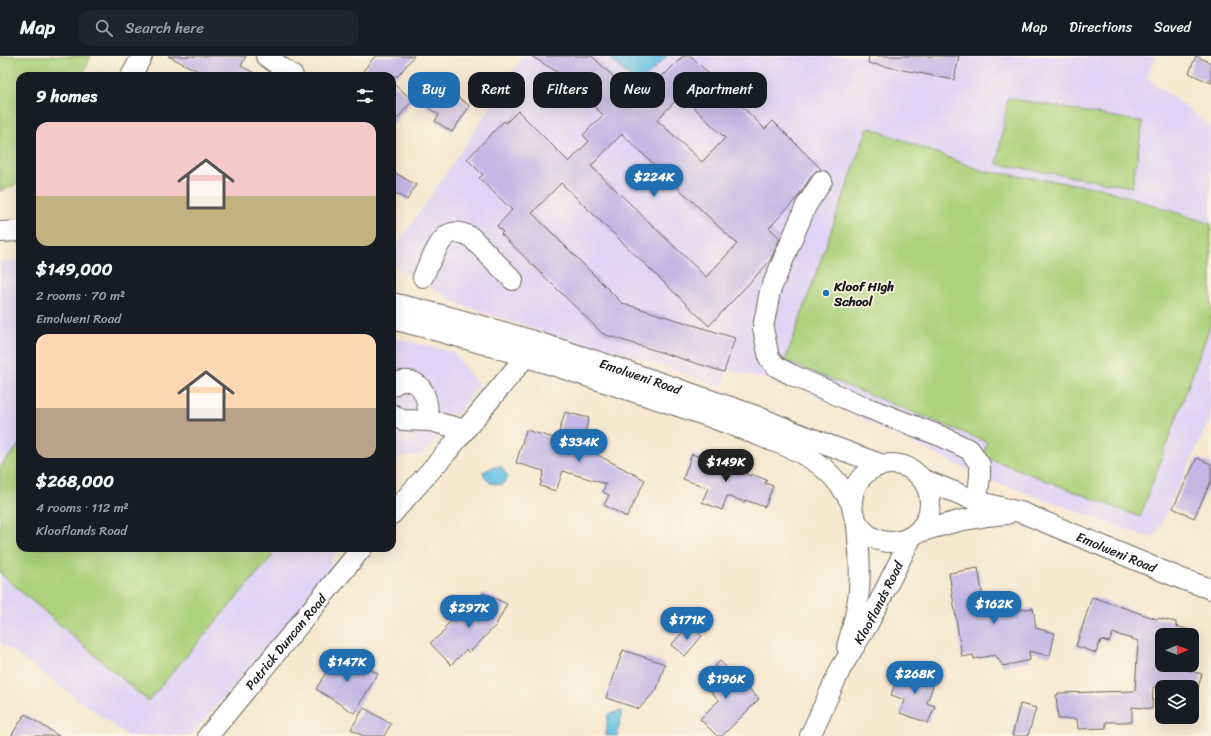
<!DOCTYPE html>
<html lang="en">
<head>
<meta charset="utf-8">
<style>
  body { margin:0; font-family:Sriracha,sans-serif; background:#20242c; color:#f1f3f6; height:100vh; display:flex; flex-direction:column; font-size:15px; white-space:nowrap }
  * { box-sizing:border-box; margin:0 }
  p { font-size:13px; color:#9ea1a6 }
  .icon { flex:none; width:22px; height:22px; fill:none; stroke:currentColor; stroke-width:2; stroke-linecap:round; stroke-linejoin:round }
  .map { position:relative; flex:1; overflow:hidden }
  .drawer { position:absolute; left:16px; top:16px; width:380px; height:480px; display:flex; flex-direction:column; background:#171b24; border-radius:12px; box-shadow:0 4px 16px #0002 }
  .drawer>* { flex:none }
  .top-card { position:absolute; left:408px; top:16px; width:380px; height:36px; display:flex; gap:8px }
  .needle { width:26px; rotate:89deg }
  .controls { position:absolute; left:1155px; top:572px; display:grid; gap:8px }
  .controls a { display:grid; place-items:center; width:44px; height:44px; border-radius:8px; background:#171b24; box-shadow:0 4px 16px #0002; font-size:20px }
  .price { position:absolute; translate:-50% -34px; padding:0 9px; border-radius:14px; background:#1f6fb2; color:#fff; font-size:13px; line-height:26px; filter:drop-shadow(0 1px 2px #0008) }
  .price::after { content:''; position:absolute; left:50%; top:24px; width:12px; height:9px; margin-left:-6px; background:inherit; clip-path:polygon(0 0,100% 0,50% 100%) }
  .price.on { background:#222; color:#fff }
  ul { padding:0; list-style:none }
  li { display:grid; align-content:center; gap:8px; height:212px; padding:0 20px }
  li span { display:grid; place-items:center; height:124px; border-radius:12px; color:#555 }
  li>.icon { margin-inline-start:auto }
  span .icon { width:72px; height:72px; fill:#fffc; stroke-width:1 }
  li b { font-size:17px }
  h2 { display:flex; justify-content:space-between; align-items:center; height:48px; padding:0 20px; font-size:17px }
  .chip { padding:0 14px; border-radius:12px; background:#171b24; box-shadow:0 4px 16px #0002; font-size:14px; line-height:36px }
  .chip.on { background:#1f6fb2; color:#fff }
  header { display:flex; align-items:center; gap:24px; box-sizing:border-box; height:56px; padding:0 20px; background:#171b24; border-bottom:1px solid #363941 }
  header strong { font-size:19px }
  nav { display:flex; gap:22px; margin-inline-start:auto; font-size:14px }
  .search { width:280px; height:36px; background:#20242c; display:flex; align-items:center; gap:10px; box-sizing:border-box; padding:0 14px; border-radius:12px; color:#9ea1a6; font-size:15px }
  .map>svg:first-child { display:block }
  .built { fill:#e0d4f4 }
  .green { fill:#acd27c; stroke:#64774c }
  .water { fill:#68c1e5; stroke:#426e80 }
  .building { fill:#c3b8e5; fill-rule:evenodd }
  .lines { fill:none; stroke-linecap:round; stroke-linejoin:round }
  .minor-casing { stroke:#69635b; stroke-width:22 }
  .minor { stroke:#fff; stroke-width:20 }
  .poi-dot { fill:#1f6fb2; stroke:#fcf5e5; stroke-width:1.5 }
  .labels { text-anchor:middle; dominant-baseline:central; stroke-width:3.5; stroke-linejoin:round; paint-order:stroke }
  .poi-label { font-size:13px; font-weight:bold; fill:#1c1c1c; stroke:#fcf5e5; text-anchor:start }
  .street-label { font-size:13px; fill:#1c1c1c; stroke:#fcf5e5 }
</style>
</head>
<body>
<header>
<strong>Map</strong>
<div class="search"><svg class="icon" aria-label="search" viewBox="0 0 24 24"><circle cx="10" cy="10" r="6"/><path d="M15 15l6 6"/></svg>Search here</div>
<nav><a>Map</a><a>Directions</a><a>Saved</a></nav>
</header>
<div class="map">
<svg width="1211" height="680" viewBox="0 0 1211 680">
  <rect width="100%" height="100%" fill="#fcf5e5"/>
  <filter id="ink" filterUnits="userSpaceOnUse"><feTurbulence type="fractalNoise" baseFrequency=".025" numOctaves="2"/><feDisplacementMap in="SourceGraphic" scale="8" xChannelSelector="R" yChannelSelector="G"/><feConvolveMatrix kernelMatrix="1 2 1 2 8 2 1 2 1" color-interpolation-filters="sRGB"/></filter>
  <filter id="wash" filterUnits="userSpaceOnUse"><feTurbulence type="fractalNoise" baseFrequency=".012" numOctaves="4" result="noise"/><feDisplacementMap in="SourceGraphic" scale="16" xChannelSelector="R" yChannelSelector="G"/><feGaussianBlur stdDeviation="0.9" result="paint"/><feColorMatrix in="noise" values="0 0 0 0 0 0 0 0 0 0 0 0 0 0 0 0 0 1.4 0 .05"/><feComposite in="paint" operator="in"/></filter>
  <g filter="url(#wash)">
    <rect width="100%" height="100%" fill="#f7e8d1"/>
    <!-- built -->
    <g class="built">
      <path d="M523 0H1156L1147 22 1211 70V361L1154 483 980 420 854 359 794 329 728 314 723 331 616 294 595 293 461 249 422 226 392 209V197L496 43Z"/>
      <path d="M20 204V492H340L330 505 332 518 190 680H128L0 586V206Z"/>
      <path d="M392 282 453 296 478 329 458 358 444 361 435 372 441 378 421 399 400 401 392 412Z"/>
    </g>
    <!-- green -->
    <g class="green">
      <path d="M0 0H91L82 20H20V127L0 135Z"/>
      <path d="M1008 42 1143 66 1132 131 997 108Z"/>
      <path d="M868 71 983 115 1101 132 1211 168V268L1140 461 983 400 987 386 785 305Z"/>
      <path d="M20 388V492H264L273 499 148 645 0 517V411Z"/>
    </g>
    <!-- water -->
    <g class="water">
      <path d="M608 0H667L638 29Z"/>
      <path d="M501 410 508 421 502 429 490 427 485 421 483 416 493 411Z"/>
      <path d="M621 655V661L617 680 606 679 608 658Z"/>
    </g>
    <g id="blocks">
      <!-- building -->
      <g class="building">
        <path d="M168 0H246L241 10 260 20H208Z"/>
        <path d="M375 0H414L398 20H359Z"/>
        <path d="M531 0H592L637 44 664 17 665 18 683 0H691L765 73 773 65 822 114 816 115 813 118 797 142 769 172 780 182 770 205 709 270 561 127 532 157 622 247 735 282 724 316 603 278 501 178 503 176 497 170 512 154 479 122 483 119 467 103 504 65 506 67 518 55 569 106 589 85 583 79 603 59 562 19ZM681 39 725 82 702 106 657 64ZM622 78 737 188 706 221 591 110Z"/>
        <path d="M869 0H959L954 24 868 7Z"/>
        <path d="M1196 0 1211 7V27L1189 17Z"/>
        <path d="M392 27 413 44 392 69Z"/>
        <path d="M433 30 450 42 453 38 470 50 452 76 435 65 439 59 421 47Z"/>
        <path d="M392 115 416 129 407 144 392 135Z"/>
        <path d="M565 356 589 362 581 390 645 424 627 461 604 449 609 439 603 436 606 428 563 415 556 435 540 430 544 415 516 407 526 374 557 383Z"/>
        <path d="M692 398 751 420V418L767 424 765 427 773 430 765 451 745 444V446L727 440 722 454 702 446 708 432 683 423Z"/>
        <path d="M1197 402 1211 408V425L1194 462 1173 452Z"/>
        <path d="M978 512 986 559 1033 552 1036 572 1055 577 1050 600 1029 595 1030 604 1003 610 995 599 974 603 973 599 962 601 949 517Z"/>
        <path d="M483 537 507 548 496 569 469 597 466 594 451 609 430 587 446 574 444 572 462 555 470 562Z"/>
        <path d="M1092 541 1157 563 1158 562 1176 566V570L1196 576V579H1162V609H1170L1202 618 1198 631H1153L1152 653 1132 651V666H1106V672L1078 673 1077 663H1058L1056 639H1058V637L1135 635 1138 585 1113 577 1109 586 1101 584 1096 597 1076 590Z"/>
        <path d="M689 569 702 580 685 600 671 589Z"/>
        <path d="M623 594 665 608 657 633 639 653 606 642Z"/>
        <path d="M347 599 378 618 354 657 316 633 331 608 338 612Z"/>
        <path d="M720 605 759 643 722 680H717L700 663 719 644 701 625Z"/>
        <path d="M901 612 935 624 927 647 935 650 928 667 900 657 905 644 891 639Z"/>
        <path d="M1020 648 1036 652 1028 680H1012Z"/>
        <path d="M364 652 391 668 384 680H363L351 673Z"/>
        <path d="M25 658 59 680H11Z"/>
      </g>
    </g>
  </g>
  <g filter="url(#ink)">
    <use href="#blocks" fill-opacity="0" stroke="#69635b" stroke-width="1"/>
    <g class="lines">
      <defs>
        <g id="minor">
          <path d="M266 0 293 20"/>
          <path d="M131 20 142 0"/>
          <path d="M822 125 806 150 770 235 763 272 769 302 777 311 792 319 860 349 943 381 970 394 980 409V420L977 445"/>
          <path d="M0 176 20 175"/>
          <path d="M423 221C426 213 430 205 434 198 443 180 450 170 471 181L513 224"/>
          <path id="s1" d="M392 247C516 275 636 318 756 360 768 365 780 370 792 375 822 387 853 398 883 409"/>
          <path d="M392 263C477 284 560 311 644 339 683 351 722 365 760 380 774 386 789 390 802 398 824 409 841 427 852 449"/>
          <path d="M392 330C404 320 420 325 425 340 428 348 428 357 429 365"/>
          <path d="M392 358 402 364 431 365 465 374"/>
          <circle cx="891" cy="447" r="39"/>
          <path id="s2" d="M922 423 977 445 1023 457 1182 523 1211 533"/>
          <path d="M392 458 447 396 526 300"/>
          <path d="M917 477C948 467 974 460 1007 458"/>
          <path d="M847 591C851 577 855 563 857 549 862 522 859 495 857 469"/>
          <path id="s3" d="M208 680 362 492"/>
          <path id="s4" d="M810 680 841 612 868 568 912 480"/>
        </g>
      </defs>
      <!-- minor casing -->
      <use href="#minor" class="minor-casing"/>
      <!-- minor -->
      <use href="#minor" class="minor"/>
    </g>
  </g>
  <!-- markers -->
  <circle class="poi-dot" cx="826" cy="237" r="4"/>
  <g class="labels">
    <!-- poi labels -->
    <g class="poi-label">
      <text x="834" y="230">Kloof High<tspan x="834" dy="15">School</tspan></text>
    </g>
    <!-- street labels -->
    <g class="street-label">
      <text stroke="none"><textPath href="#s1" startOffset="259">Emolweni Road</textPath></text>
      <text stroke="none"><textPath href="#s2" startOffset="208">Emolweni Road</textPath></text>
      <text stroke="none"><textPath href="#s4" startOffset="150">Klooflands Road</textPath></text>
      <text stroke="none"><textPath href="#s3" startOffset="122">Patrick Duncan Road</textPath></text>
    </g>
  </g>
</svg>
<div class="controls">
<a><svg class="needle" viewBox="-14 -14 28 28"><path d="M0-13l5 13h-10z" fill="#e53935"/><path d="M0 13l5-13h-10z" fill="#9ea1a6"/></svg></a>
<a><svg class="icon" aria-label="layers" viewBox="0 0 24 24"><path d="M12 4l9 5-9 5-9-5zM3 14l9 5 9-5"/></svg></a>
</div>
<b class="price" style="left:654px;top:142px">$224K</b>
<b class="price" style="left:579px;top:407px">$334K</b>
<b class="price on" style="left:726px;top:427px">$149K</b>
<b class="price" style="left:994px;top:569px">$162K</b>
<b class="price" style="left:469px;top:573px">$297K</b>
<b class="price" style="left:687px;top:585px">$171K</b>
<b class="price" style="left:347px;top:627px">$147K</b>
<b class="price" style="left:915px;top:639px">$268K</b>
<b class="price" style="left:726px;top:644px">$196K</b>
<div class="top-card">
<a class="chip on">Buy</a>
<a class="chip">Rent</a>
<a class="chip">Filters</a>
<a class="chip">New</a>
<a class="chip">Apartment</a>
</div>
<section class="drawer">
<h2>9 homes<svg class="icon" aria-label="filters" viewBox="0 0 24 24"><path d="M4 7h16M4 17h16"/><circle cx="9" cy="7" r="2"/><circle cx="15" cy="17" r="2"/></svg></h2>
<ul>
<li><span style="background:linear-gradient(#f6c9c9 60%,#c2b280 0)"><svg class="icon" aria-label="home" viewBox="0 0 24 24"><path d="M3 11l9-7 9 7M6 9v11h12V9"/></svg></span><div><b>$149,000</b><p>2 rooms · 70 m²</p><p>Emolweni Road</p></div></li>
<li><span style="background:linear-gradient(#ffd9b3 60%,#b9a48a 0)"><svg class="icon" aria-label="home" viewBox="0 0 24 24"><path d="M3 11l9-7 9 7M6 9v11h12V9"/></svg></span><div><b>$268,000</b><p>4 rooms · 112 m²</p><p>Klooflands Road</p></div></li>
</ul>
</section>
</div>
</body>
</html>
